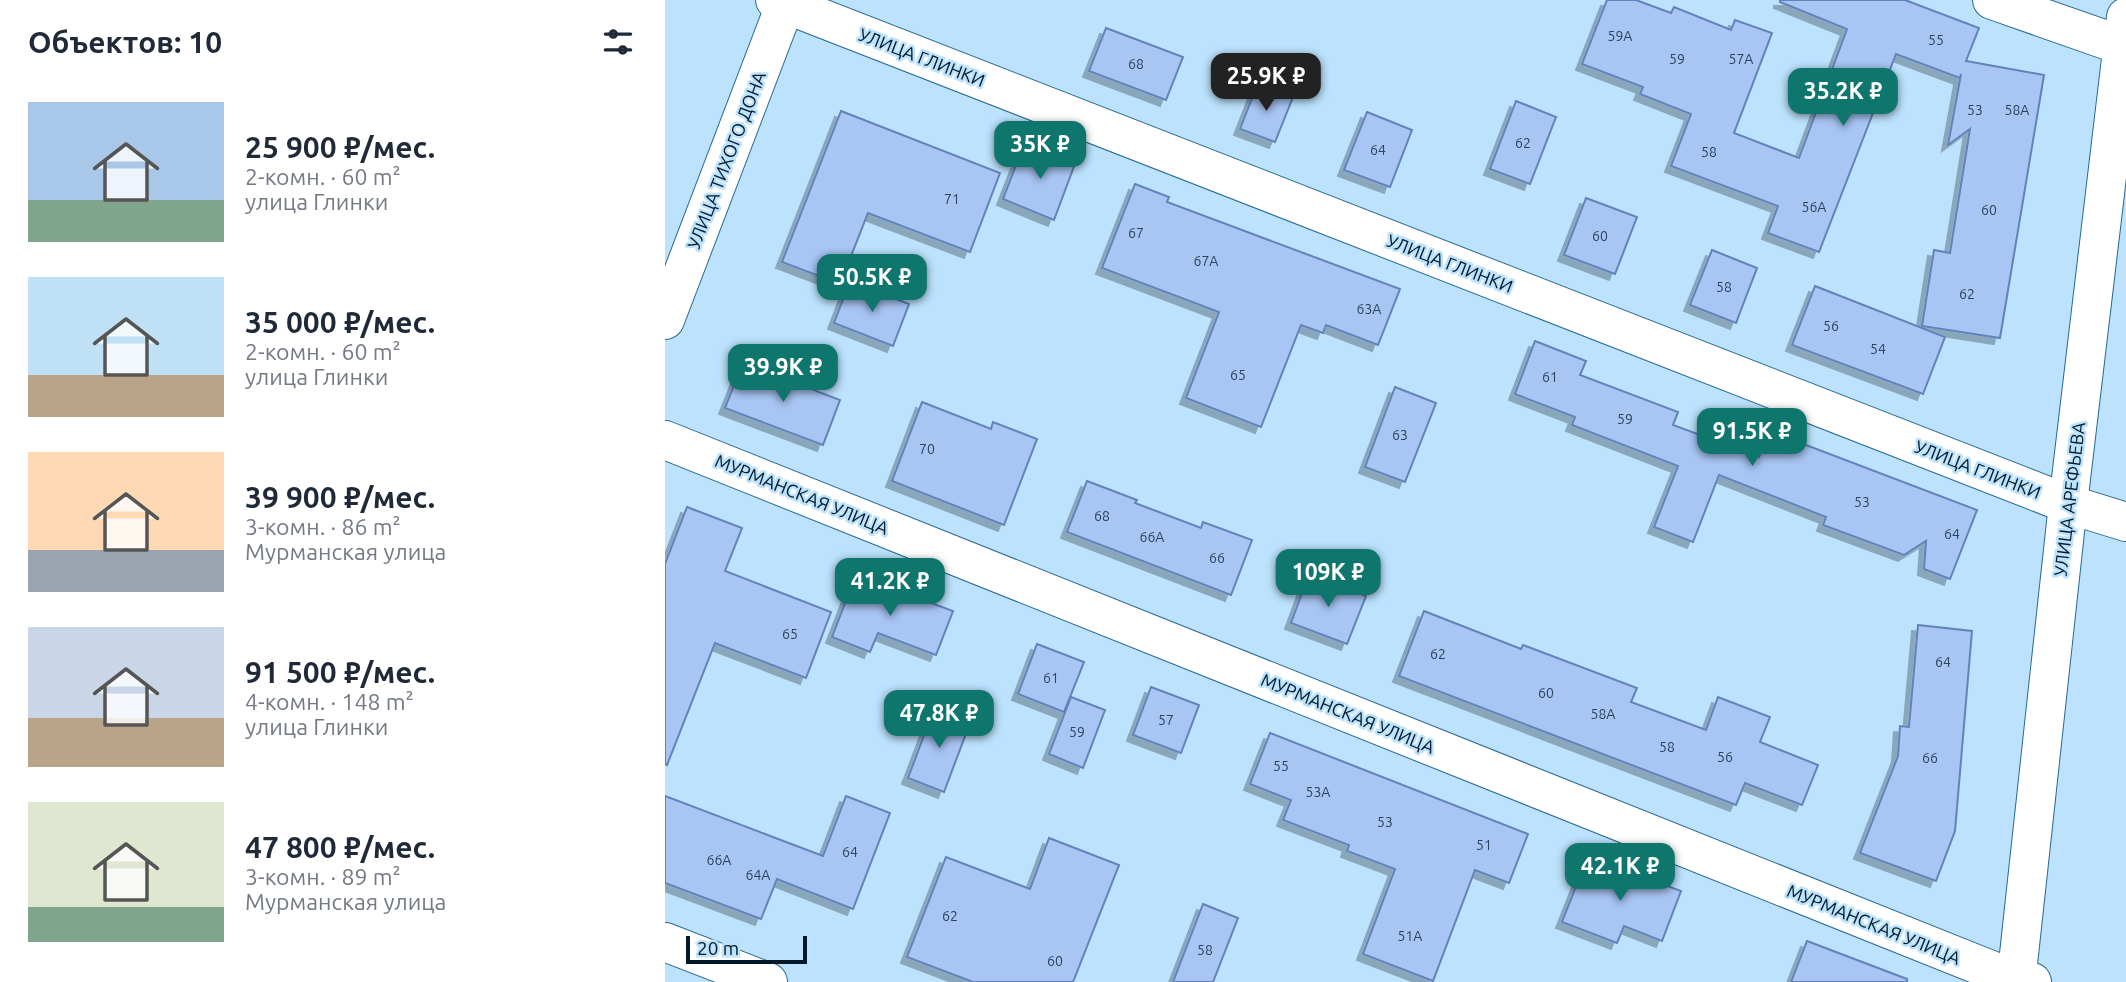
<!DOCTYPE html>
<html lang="ru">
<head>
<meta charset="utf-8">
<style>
  body { margin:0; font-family:Ubuntu,sans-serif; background:#f6f6f7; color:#1f2937; height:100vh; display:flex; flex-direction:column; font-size:26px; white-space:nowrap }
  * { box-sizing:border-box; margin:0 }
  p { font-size:23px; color:#747a83 }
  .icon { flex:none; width:38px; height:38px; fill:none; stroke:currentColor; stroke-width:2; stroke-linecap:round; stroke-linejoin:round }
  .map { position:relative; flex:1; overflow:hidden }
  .drawer { display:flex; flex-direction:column; background:#fff; width:665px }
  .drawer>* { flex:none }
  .scale { position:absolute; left:21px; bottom:18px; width:121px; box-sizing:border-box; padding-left:7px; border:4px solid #001929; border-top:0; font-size:19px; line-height:24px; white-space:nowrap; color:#001929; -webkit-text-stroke:5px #bce2fd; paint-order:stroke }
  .price { position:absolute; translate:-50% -60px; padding:0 16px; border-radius:14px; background:#0f766e; color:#fff; font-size:23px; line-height:46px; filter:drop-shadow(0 2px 4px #0008) }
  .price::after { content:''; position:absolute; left:50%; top:42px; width:21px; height:16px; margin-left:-10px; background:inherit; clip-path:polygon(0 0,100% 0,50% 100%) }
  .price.current { background:#222; color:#fff }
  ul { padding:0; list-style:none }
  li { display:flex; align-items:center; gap:21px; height:175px; padding:0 28px }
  li span { display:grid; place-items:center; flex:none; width:196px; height:140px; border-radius:0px; color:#555 }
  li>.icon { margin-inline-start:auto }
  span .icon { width:84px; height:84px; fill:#fffc; stroke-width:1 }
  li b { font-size:30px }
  h2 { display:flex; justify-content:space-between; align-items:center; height:84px; padding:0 28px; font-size:30px }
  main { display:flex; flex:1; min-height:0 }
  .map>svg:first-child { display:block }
  .building { fill:#a8c5f4; stroke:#6283b9; stroke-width:2; filter:url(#shadow) }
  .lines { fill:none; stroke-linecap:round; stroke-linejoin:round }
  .street-casing { stroke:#296991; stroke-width:40 }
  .secondary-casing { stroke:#296991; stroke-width:40 }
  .street { stroke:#fff; stroke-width:38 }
  .secondary { stroke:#fff; stroke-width:38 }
  .labels { text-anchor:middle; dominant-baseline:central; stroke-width:5; stroke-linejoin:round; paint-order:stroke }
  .number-label { font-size:14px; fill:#2a445c }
  .street-label { font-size:18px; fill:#001929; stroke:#bce2fd }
</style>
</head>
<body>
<main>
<section class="drawer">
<h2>Объектов: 10<svg class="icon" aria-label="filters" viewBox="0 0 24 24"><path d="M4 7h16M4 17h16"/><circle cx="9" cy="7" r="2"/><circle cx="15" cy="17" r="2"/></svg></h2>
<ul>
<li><span style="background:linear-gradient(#a9c7e8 70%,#7fa58c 0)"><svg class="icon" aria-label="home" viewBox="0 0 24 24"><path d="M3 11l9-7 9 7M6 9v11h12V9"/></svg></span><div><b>25 900 ₽/мес.</b><p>2-комн. · 60 m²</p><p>улица Глинки</p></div></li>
<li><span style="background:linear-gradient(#bfe0f5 70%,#b9a48a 0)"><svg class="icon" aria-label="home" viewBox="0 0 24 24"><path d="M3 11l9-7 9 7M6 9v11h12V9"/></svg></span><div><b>35 000 ₽/мес.</b><p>2-комн. · 60 m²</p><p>улица Глинки</p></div></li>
<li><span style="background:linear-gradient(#ffd9b3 70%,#9aa5b1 0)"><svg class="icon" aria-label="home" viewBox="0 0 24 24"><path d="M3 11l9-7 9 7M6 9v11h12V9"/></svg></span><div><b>39 900 ₽/мес.</b><p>3-комн. · 86 m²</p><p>Мурманская улица</p></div></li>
<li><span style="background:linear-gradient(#c9d6e8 65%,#b9a48a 0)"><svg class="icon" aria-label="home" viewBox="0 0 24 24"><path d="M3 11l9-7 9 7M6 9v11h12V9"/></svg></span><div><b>91 500 ₽/мес.</b><p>4-комн. · 148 m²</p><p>улица Глинки</p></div></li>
<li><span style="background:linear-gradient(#dfe7d0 75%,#7fa58c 0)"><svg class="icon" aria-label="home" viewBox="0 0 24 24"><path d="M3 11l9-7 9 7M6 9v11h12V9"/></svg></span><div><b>47 800 ₽/мес.</b><p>3-комн. · 89 m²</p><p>Мурманская улица</p></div></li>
</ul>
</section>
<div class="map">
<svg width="1461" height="982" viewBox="0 0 1461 982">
  <defs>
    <filter id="shadow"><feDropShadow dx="-6" dy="6" stdDeviation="0" flood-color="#0004"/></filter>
  </defs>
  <rect width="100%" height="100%" fill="#bce2fd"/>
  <!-- building -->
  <g class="building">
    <path d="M942 0H971L1006 13 1009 7 1066 30 1070 20 1107 33 1069 133 1134 158 1182 29 1115 2V0H1240L1314 28 1301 61 1379 75 1335 338 1257 326 1269 250 1285 253 1305 129 1283 145 1296 74 1295 78 1231 54 1154 252 1103 233 1113 206 1006 166 1026 114 975 94 978 87 917 64Z"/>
    <path d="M441 28 518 57 501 100 424 71Z"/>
    <path d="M593 83 628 97 610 142 575 129Z"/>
    <path d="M851 101 891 117 865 184 825 169Z"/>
    <path d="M176 111 335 173 305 252 203 213 175 284 117 262Z"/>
    <path d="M702 112 747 130 725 187 679 170Z"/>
    <path d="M360 142 411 161 389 220 338 199Z"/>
    <path d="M470 184 504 197 502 202 735 289 713 345 661 325 658 333 636 325 596 427 521 398 554 312 437 268Z"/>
    <path d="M921 198 972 217 950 274 899 255Z"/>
    <path d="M1047 250 1092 268 1071 323 1025 305Z"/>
    <path d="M185 281 244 304 228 346 169 323Z"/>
    <path d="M1150 286 1280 337 1258 394 1127 345Z"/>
    <path d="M870 341 921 361 915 375 1013 412 1008 425 1094 457 1104 431 1312 510 1285 579 1259 569 1261 541 1239 555 1158 525 1161 517 1054 475 1028 542 989 527 1013 466 907 425 910 417 850 394Z"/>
    <path d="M78 363 175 400 158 445 60 408Z"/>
    <path d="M730 387 771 403 740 482 700 467Z"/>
    <path d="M257 402 326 429 328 422 372 439 339 525 227 481Z"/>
    <path d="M422 481 472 500 470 503 536 528 538 522 587 540 566 595 402 532Z"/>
    <path d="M22 507 77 528 60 571 166 612 141 678 50 643 2 765 0 764V564Z"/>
    <path d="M644 574 701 596 682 644 626 623Z"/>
    <path d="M191 575 288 611 271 655 213 633 205 652 167 637Z"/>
    <path d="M759 611 856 649 858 645 972 688 966 702 1041 730 1053 697 1105 717 1095 742 1153 765 1137 805 1080 783 1071 805 734 676Z"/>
    <path d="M1253 625 1307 631 1290 831 1271 881 1195 853 1233 756 1235 726 1244 727Z"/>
    <path d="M372 644 419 662 399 712 353 694Z"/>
    <path d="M486 687 534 705 516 753 468 735Z"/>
    <path d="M406 697 440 710 418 768 384 754Z"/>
    <path d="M269 709 305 723 279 792 243 778Z"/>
    <path d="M605 733 863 834 844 883 810 870 768 981 698 954 730 869 682 851 684 845 618 820 626 800 585 784Z"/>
    <path d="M0 796 158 856 181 796 225 813 188 909 112 879 96 919 0 883Z"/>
    <path d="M384 838 454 865 408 982H308L242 957 281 857 365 889Z"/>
    <path d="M923 856 1016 891 997 941 959 926 952 943 897 922Z"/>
    <path d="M538 904 573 918 548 982H508Z"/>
    <path d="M1142 941 1242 979V982H1126Z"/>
  </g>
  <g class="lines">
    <defs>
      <g id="street">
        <path d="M1327 0 1461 47"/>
        <path d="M0 320 122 0"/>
        <path d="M0 440 1351 980 1367 982"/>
        <path d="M0 942 103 982"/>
        <path d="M1351 982 1403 504 1461 17"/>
      </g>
      <path id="secondary" d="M110 0 1403 504 1461 522"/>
    </defs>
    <!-- street casing -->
    <use href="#street" class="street-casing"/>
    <!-- secondary casing -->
    <use href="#secondary" class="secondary-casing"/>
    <!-- street -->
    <use href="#street" class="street"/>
    <!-- secondary -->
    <use href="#secondary" class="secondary"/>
  </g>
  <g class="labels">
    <!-- number labels -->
    <g class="number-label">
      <text x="955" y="36">59А</text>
      <text x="1271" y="40">55</text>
      <text x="1012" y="59">59</text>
      <text x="1076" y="59">57А</text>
      <text x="471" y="64">68</text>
      <text x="1310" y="110">53</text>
      <text x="1352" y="110">58А</text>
      <text x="858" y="143">62</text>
      <text x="713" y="150">64</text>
      <text x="1044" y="152">58</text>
      <text x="287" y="199">71</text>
      <text x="1149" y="207">56А</text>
      <text x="1324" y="210">60</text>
      <text x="471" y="233">67</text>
      <text x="935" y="236">60</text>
      <text x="541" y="261">67А</text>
      <text x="1059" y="287">58</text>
      <text x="1302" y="294">62</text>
      <text x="704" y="309">63А</text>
      <text x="1166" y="326">56</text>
      <text x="1213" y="349">54</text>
      <text x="573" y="375">65</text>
      <text x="885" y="377">61</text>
      <text x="960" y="419">59</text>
      <text x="735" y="435">63</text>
      <text x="262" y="449">70</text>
      <text x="1197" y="502">53</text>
      <text x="437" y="516">68</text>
      <text x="1287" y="534">64</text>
      <text x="487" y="537">66А</text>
      <text x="552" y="558">66</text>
      <text x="125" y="634">65</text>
      <text x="773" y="654">62</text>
      <text x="1278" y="662">64</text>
      <text x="386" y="678">61</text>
      <text x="881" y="693">60</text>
      <text x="938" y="714">58А</text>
      <text x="501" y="720">57</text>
      <text x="412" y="732">59</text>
      <text x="1002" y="747">58</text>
      <text x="1060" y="757">56</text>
      <text x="1265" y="758">66</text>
      <text x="616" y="766">55</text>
      <text x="653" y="792">53А</text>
      <text x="720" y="822">53</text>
      <text x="819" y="845">51</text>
      <text x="185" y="852">64</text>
      <text x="54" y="860">66А</text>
      <text x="93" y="875">64А</text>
      <text x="285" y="916">62</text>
      <text x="745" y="936">51А</text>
      <text x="540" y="950">58</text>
      <text x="390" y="961">60</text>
    </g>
    <!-- street labels -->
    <g class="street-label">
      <text transform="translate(257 57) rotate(21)">УЛИЦА ГЛИНКИ</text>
      <text transform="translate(61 160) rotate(-69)">УЛИЦА ТИХОГО ДОНА</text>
      <text transform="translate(785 263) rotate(21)">УЛИЦА ГЛИНКИ</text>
      <text transform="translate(1313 469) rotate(21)">УЛИЦА ГЛИНКИ</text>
      <text transform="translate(137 494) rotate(22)">МУРМАНСКАЯ УЛИЦА</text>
      <text transform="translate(1404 499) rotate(-83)">УЛИЦА АРЕФЬЕВА</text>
      <text transform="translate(683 713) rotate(22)">МУРМАНСКАЯ УЛИЦА</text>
      <text transform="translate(1209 924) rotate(22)">МУРМАНСКАЯ УЛИЦА</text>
    </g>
  </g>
</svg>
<div class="scale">20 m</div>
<b class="price current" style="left:601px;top:113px">25.9K ₽</b>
<b class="price" style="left:1178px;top:128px">35.2K ₽</b>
<b class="price" style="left:375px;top:181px">35K ₽</b>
<b class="price" style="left:207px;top:314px">50.5K ₽</b>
<b class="price" style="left:118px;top:404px">39.9K ₽</b>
<b class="price" style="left:1087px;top:468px">91.5K ₽</b>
<b class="price" style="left:663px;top:609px">109K ₽</b>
<b class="price" style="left:225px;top:618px">41.2K ₽</b>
<b class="price" style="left:274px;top:750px">47.8K ₽</b>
<b class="price" style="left:955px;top:903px">42.1K ₽</b>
</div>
</main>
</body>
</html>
